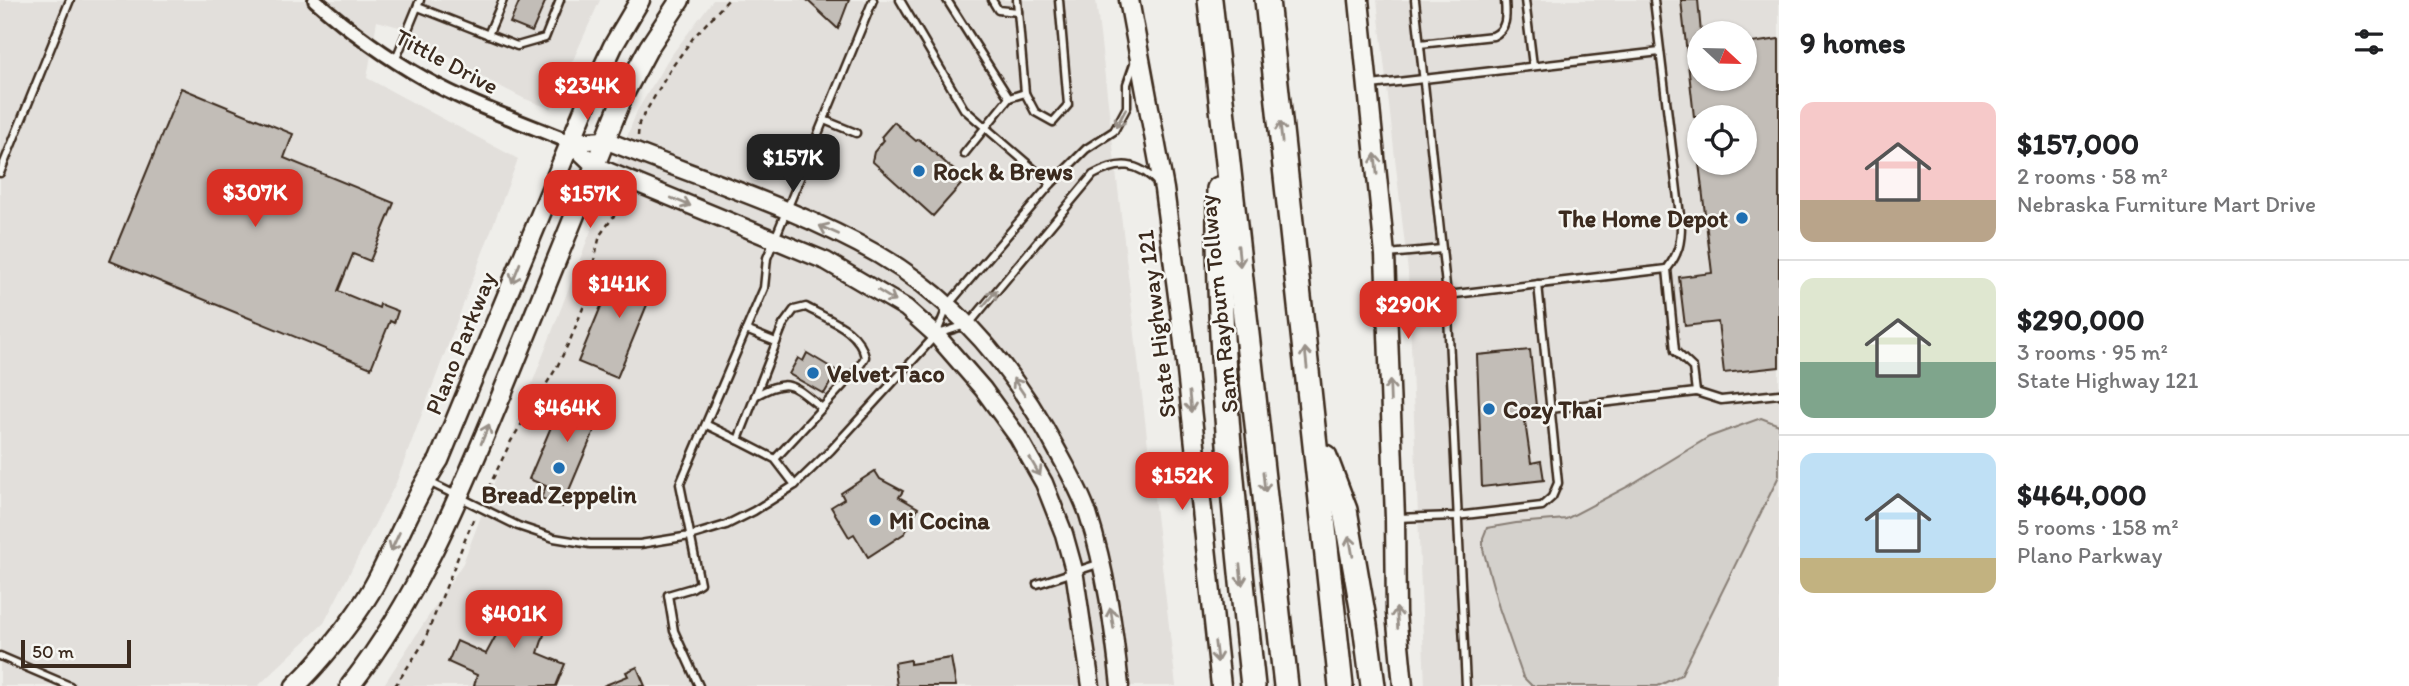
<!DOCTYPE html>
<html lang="en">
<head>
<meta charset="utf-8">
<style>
  body { margin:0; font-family:Itim,sans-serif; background:#f2f2f2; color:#202124; height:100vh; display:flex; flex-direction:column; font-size:26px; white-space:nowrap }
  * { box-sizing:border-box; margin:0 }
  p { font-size:23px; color:#757577 }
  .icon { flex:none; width:38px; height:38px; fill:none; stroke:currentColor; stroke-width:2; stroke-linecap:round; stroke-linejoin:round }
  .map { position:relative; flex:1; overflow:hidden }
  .panel { display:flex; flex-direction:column; background:#fff; width:630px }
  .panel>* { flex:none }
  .needle { width:46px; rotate:112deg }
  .controls { position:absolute; left:1687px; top:21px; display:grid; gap:14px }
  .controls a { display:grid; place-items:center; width:70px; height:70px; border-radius:50%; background:#fff; box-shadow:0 2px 5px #0004; font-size:35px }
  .scale { position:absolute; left:21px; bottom:18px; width:110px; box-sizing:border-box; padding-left:7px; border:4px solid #3b2a1e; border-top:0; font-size:19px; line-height:24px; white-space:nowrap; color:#3b2a1e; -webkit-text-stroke:5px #f6f6f2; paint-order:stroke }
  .price { position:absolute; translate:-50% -60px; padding:0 16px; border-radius:14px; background:#d93025; color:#fff; font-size:23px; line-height:46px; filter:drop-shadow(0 2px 4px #0008) }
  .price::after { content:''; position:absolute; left:50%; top:42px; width:21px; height:16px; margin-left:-10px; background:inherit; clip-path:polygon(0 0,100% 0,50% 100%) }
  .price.current { background:#222; color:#fff }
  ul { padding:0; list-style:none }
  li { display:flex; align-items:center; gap:21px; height:175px; padding:0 21px }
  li+li { border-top:2px solid #e0e0e0 }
  li span { display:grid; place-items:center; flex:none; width:196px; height:140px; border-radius:14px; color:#555 }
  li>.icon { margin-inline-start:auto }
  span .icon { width:84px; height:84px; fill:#fffc; stroke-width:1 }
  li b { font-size:30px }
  h2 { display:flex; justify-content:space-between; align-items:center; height:84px; padding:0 21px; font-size:30px }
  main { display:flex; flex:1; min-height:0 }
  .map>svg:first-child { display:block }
  .built { fill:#e2dfdb; fill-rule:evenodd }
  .green { fill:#d4d1cc; stroke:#887e75; stroke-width:2 }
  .building { fill:#c2bdb7; stroke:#3b2a1e; stroke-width:2 }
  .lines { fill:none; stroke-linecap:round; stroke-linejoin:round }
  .service-casing { stroke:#3b2a1e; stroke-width:11 }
  .minor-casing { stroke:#3b2a1e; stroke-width:18 }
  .tertiary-casing { stroke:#3b2a1e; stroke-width:21 }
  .secondary-casing { stroke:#3b2a1e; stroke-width:23 }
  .motorway-casing { stroke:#3b2a1e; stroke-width:28 }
  .path { stroke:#3b2a1e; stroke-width:2.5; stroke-dasharray:5 5; stroke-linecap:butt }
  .service { stroke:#f6f6f2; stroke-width:6 }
  .minor { stroke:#f6f6f2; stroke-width:12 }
  .tertiary { stroke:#f6f6f2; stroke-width:16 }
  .secondary { stroke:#f6f6f2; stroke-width:18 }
  .motorway { stroke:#f6f6f2; stroke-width:23 }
  .oneway { stroke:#989088 }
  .poi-dot { fill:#1f6fb2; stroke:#f6f6f2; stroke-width:2.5 }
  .labels { text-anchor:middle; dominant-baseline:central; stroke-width:5; stroke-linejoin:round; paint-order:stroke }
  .street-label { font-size:24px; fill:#3b2a1e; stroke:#f6f6f2 }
  .poi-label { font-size:24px; font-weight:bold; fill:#3b2a1e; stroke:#f6f6f2; text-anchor:start }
</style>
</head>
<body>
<main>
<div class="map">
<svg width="1779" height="686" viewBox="0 0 1779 686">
  <rect width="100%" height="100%" fill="#efeeea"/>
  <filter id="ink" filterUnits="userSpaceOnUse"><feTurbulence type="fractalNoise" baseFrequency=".0143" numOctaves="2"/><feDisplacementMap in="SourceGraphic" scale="14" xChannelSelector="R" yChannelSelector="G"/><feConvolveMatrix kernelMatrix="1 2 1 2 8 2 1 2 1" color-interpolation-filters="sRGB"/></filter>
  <g filter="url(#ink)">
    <!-- built -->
    <g class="built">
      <path d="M0 0H600L551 109 523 98 478 75 403 28 377 21 367 78 518 159 396 483 324 623 258 686H0Z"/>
      <path d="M713 0H1096L1176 686H383L463 563 637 111 667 61Z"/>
      <path d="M1377 0H1779V686H1425L1408 272ZM1699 33H1745V79H1699ZM1699 117H1745V163H1699Z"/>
    </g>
    <!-- green -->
    <path class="green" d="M1761 418 1779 425V476L1681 675 1658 686H1532L1523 677 1499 608 1483 549V538L1487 528 1516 523 1566 519 1627 487 1709 437Z"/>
    <!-- building -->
    <g class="building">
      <path d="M520 0H546L532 32 510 23Z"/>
      <path d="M807 0H849L838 29Z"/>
      <path d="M1681 0H1698L1701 33 1699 79H1745V44L1779 39V367L1724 373 1718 322 1685 326 1679 277 1712 273 1699 163H1745V117H1694Z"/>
      <path d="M181 88 293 134 284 158 394 203 370 261 353 254 338 291 379 308 380 304 398 311 394 323 390 321 371 368 110 261Z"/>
      <path d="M894 122 916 141 919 139 965 180 933 216 872 161 874 152 884 140 881 137Z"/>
      <path d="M618 265 636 272 639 265 660 273 617 378 578 362Z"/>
      <path d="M1530 350 1536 406 1523 408 1531 463 1541 461 1544 480 1482 487 1477 355Z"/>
      <path d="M807 353 837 371 824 394 789 374 798 358 803 361Z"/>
      <path d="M567 389 584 396 587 389 608 398 562 507 541 498 546 486 529 479Z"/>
      <path d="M875 471 880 479 903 491 899 497 918 508 905 533 868 557 854 534 849 537 831 507 844 499 841 493Z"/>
      <path d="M518 593 553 607 538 653 565 664 556 686H474L477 675 448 662 457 641 486 654 500 628 512 601 515 602Z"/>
      <path d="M951 658 956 686H897L894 663 910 660V664Z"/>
      <path d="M637 667 645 686H603L628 676 626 672Z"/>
    </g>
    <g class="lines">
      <defs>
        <g id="service">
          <path d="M900 0 964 109 1051 184"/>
          <path d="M947 0 1009 98 1025 93"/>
          <path d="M992 0 998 10 1018 12"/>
          <path d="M1017 0 1025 93 1035 112 1053 122 1068 105 1059 0"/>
          <path d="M1415 0 1447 295 1466 686"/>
          <path d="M1525 0 1533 66"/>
          <path d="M1654 0 1681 224C1681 243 1679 253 1667 269L1675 351 1693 368 1696 392 1721 400 1779 394"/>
          <path d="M418 7 517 46 545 38 560 0"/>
          <path d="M488 35 503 0"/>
          <path d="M1420 44 1493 36C1508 29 1506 15 1505 0"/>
          <path d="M395 61 420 0"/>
          <path d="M1371 85 1660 52"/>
          <path d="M824 120 856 133"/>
          <path d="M964 154 1009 98"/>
          <path d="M0 173 70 0"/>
          <path d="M1388 254 1442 249"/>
          <path d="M1447 295 1667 269"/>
          <path d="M746 330 776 342"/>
          <path d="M938 334 969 324 1093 175C1119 161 1137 161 1159 184"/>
          <path d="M755 396C790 376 793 386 822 408"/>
          <path d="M1550 409 1696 392"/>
          <path d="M707 425 738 440"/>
          <path d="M775 459 738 440 783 325 794 310 806 307C829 320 859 329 865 357L858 369 775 459 795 485"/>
          <path d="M427 481 518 526 554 538 590 544H640L690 536 726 525 754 511 795 485 831 450 936 335 948 305 1051 184 1086 149 1114 131 1127 107V84L1135 61"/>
          <path d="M1395 518 1456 516 1542 506 1552 497 1558 483 1538 284"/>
          <path d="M1037 584 1101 563"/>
          <path d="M0 656 70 686"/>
          <path d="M699 686 674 631 668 595 692 588 700 583 680 484 764 288 767 258 873 0"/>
        </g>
        <path id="minor" d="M315 0C349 30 386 57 425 79 471 105 522 122 570 142"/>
        <g id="tertiary">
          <path d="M570 142 605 140C696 177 793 206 879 255 958 301 1016 372 1058 452 1069 472 1081 493 1088 514 1106 570 1114 628 1120 686"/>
          <path d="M570 142 595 166 826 261 906 308 936 335 983 389 1018 437 1044 483 1064 534 1074 570 1091 686"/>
        </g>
        <g id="secondary">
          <path d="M1129 0 1164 189 1183 334 1221 686"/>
          <path d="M1359 0 1385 255 1395 518 1396 613 1403 686"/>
          <path d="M295 686C321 662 361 611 377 580 398 540 414 498 439 460L590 95 613 46 640 0"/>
          <path d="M350 686C419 597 461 493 504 389 544 291 584 192 624 94L649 47 680 0"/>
        </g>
        <g id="motorway">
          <path d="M1210 0 1286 686"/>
          <path d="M1267 0 1341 686"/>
          <path d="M1219 189C1217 355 1235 521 1253 686"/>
          <path d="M1325 457 1345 510 1365 625 1373 686"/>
        </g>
      </defs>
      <!-- service casing -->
      <use href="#service" class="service-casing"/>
      <!-- minor casing -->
      <use href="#minor" class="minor-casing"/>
      <!-- tertiary casing -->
      <use href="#tertiary" class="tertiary-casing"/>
      <!-- secondary casing -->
      <use href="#secondary" class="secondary-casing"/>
      <!-- motorway casing -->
      <use href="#motorway" class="motorway-casing"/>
      <!-- path -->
      <g class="path">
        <path d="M638 136 639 123 672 67 693 38 728 0"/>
        <path d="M484 497 511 441 557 367 571 338 583 308 600 235 619 209 622 195"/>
        <path d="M395 686 423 644 475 515"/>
      </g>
      <!-- service -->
      <use href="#service" class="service"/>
      <!-- minor -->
      <use href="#minor" class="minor"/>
      <!-- tertiary -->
      <use href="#tertiary" class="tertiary"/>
      <!-- secondary -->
      <use href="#secondary" class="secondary"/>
      <!-- motorway -->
      <use href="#motorway" class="motorway"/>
    </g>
    <!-- one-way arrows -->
    <defs><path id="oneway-shaft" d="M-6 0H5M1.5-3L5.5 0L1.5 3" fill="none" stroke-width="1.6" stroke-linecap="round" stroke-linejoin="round" transform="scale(1.75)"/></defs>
    <g class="oneway">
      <use href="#oneway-shaft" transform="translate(1121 118) rotate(118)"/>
      <use href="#oneway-shaft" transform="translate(1281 132) rotate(-96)"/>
      <use href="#oneway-shaft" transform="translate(1376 164) rotate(-96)"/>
      <use href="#oneway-shaft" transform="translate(681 202) rotate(22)"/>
      <use href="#oneway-shaft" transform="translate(829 230) rotate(-156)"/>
      <use href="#oneway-shaft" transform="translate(1239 256) rotate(84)"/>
      <use href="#oneway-shaft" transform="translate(516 273) rotate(112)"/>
      <use href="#oneway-shaft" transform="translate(887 296) rotate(32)"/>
      <use href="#oneway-shaft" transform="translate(990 298) rotate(-50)"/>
      <use href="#oneway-shaft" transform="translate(1306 358) rotate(-96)"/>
      <use href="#oneway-shaft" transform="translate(1019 387) rotate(-124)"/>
      <use href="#oneway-shaft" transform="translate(1390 391) rotate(-92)"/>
      <use href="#oneway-shaft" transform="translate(1190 402) rotate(84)"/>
      <use href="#oneway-shaft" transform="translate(485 434) rotate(-68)"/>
      <use href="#oneway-shaft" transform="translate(1035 467) rotate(60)"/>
      <use href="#oneway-shaft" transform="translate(1264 482) rotate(84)"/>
      <use href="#oneway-shaft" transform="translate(395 542) rotate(115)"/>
      <use href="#oneway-shaft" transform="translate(1351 546) rotate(-100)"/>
      <use href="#oneway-shaft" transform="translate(1241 575) rotate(84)"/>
      <use href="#oneway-shaft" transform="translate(1112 618) rotate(-99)"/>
      <use href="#oneway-shaft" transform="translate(1397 618) rotate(-94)"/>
      <use href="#oneway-shaft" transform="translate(1216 652) rotate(83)"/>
    </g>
  </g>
  <!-- markers -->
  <g class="poi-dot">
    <circle cx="919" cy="171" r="7"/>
    <circle cx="1742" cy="218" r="7"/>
    <circle cx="813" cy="373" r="7"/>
    <circle cx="1489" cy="409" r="7"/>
    <circle cx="559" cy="468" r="7"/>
    <circle cx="875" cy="520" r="7"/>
  </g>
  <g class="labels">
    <!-- street labels -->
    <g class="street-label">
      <text transform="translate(447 61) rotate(28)">Tittle Drive</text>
      <text transform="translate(1218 304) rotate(-96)">Sam Rayburn Tollway</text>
      <text transform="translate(1156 324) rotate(-97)">State Highway 121</text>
      <text transform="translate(460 343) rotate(-68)">Plano Parkway</text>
    </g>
    <!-- poi labels -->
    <g class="poi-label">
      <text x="933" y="171">Rock &amp; Brews</text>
      <text x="1728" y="218" text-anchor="end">The Home Depot</text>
      <text x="827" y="373">Velvet Taco</text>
      <text x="1503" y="409">Cozy Thai</text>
      <text x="559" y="494" text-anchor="middle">Bread Zeppelin</text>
      <text x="889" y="520">Mi Cocina</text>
    </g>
  </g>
</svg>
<div class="controls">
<a><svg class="needle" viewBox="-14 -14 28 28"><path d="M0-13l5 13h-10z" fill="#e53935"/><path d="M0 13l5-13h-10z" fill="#757577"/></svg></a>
<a><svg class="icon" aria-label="locate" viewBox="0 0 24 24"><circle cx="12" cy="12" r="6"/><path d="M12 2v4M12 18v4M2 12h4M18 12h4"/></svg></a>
</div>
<div class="scale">50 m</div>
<b class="price" style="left:587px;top:122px">$234K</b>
<b class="price current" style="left:793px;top:194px">$157K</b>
<b class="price" style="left:255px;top:229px">$307K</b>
<b class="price" style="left:590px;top:230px">$157K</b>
<b class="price" style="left:619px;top:320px">$141K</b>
<b class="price" style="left:1408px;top:341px">$290K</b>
<b class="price" style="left:567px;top:444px">$464K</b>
<b class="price" style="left:1182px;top:512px">$152K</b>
<b class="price" style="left:514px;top:650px">$401K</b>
</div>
<section class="panel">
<h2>9 homes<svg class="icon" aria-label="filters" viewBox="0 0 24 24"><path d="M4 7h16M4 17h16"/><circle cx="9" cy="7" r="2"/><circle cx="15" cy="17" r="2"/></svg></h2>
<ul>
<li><span style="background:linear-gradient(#f6c9c9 70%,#b9a48a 0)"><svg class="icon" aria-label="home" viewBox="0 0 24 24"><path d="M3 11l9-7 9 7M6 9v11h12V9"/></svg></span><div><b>$157,000</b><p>2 rooms · 58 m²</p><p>Nebraska Furniture Mart Drive</p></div></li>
<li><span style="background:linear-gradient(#dfe7d0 60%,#7fa58c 0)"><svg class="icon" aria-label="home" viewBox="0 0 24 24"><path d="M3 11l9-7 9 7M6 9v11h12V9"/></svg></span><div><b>$290,000</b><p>3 rooms · 95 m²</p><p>State Highway 121</p></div></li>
<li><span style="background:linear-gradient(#bfe0f5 75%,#c2b280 0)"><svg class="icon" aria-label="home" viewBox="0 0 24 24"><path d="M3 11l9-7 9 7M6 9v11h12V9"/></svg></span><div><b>$464,000</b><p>5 rooms · 158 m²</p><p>Plano Parkway</p></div></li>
</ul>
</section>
</main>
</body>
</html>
